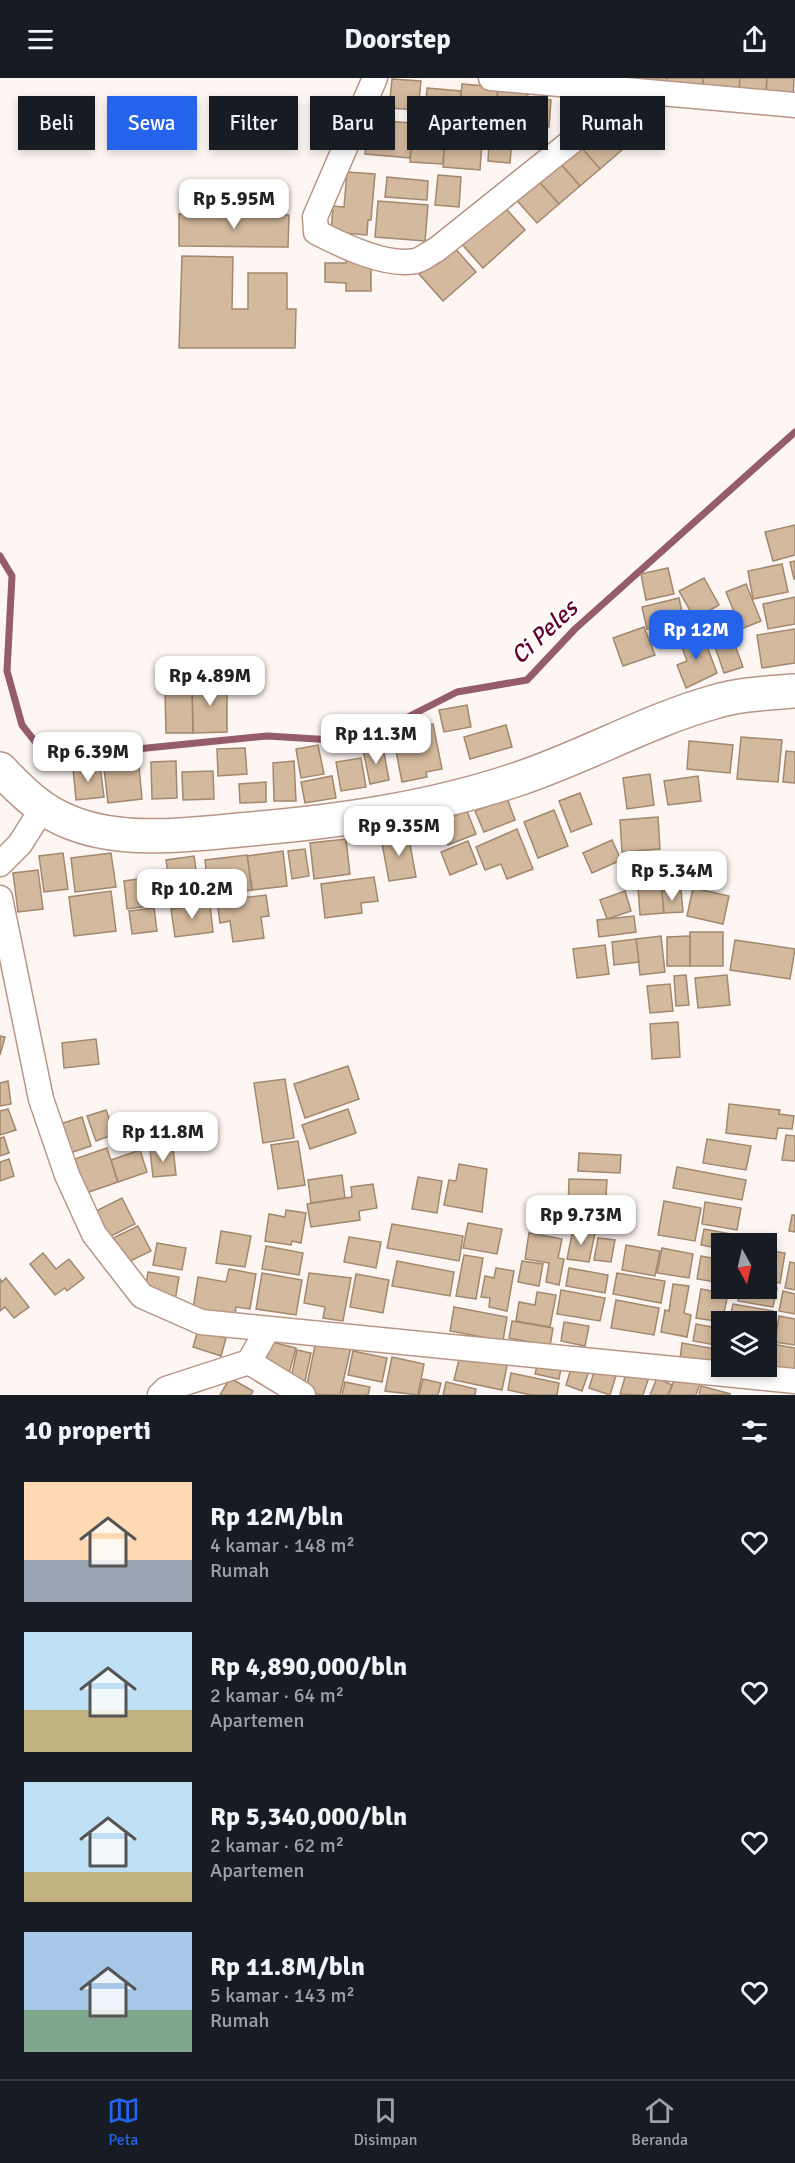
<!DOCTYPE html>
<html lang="id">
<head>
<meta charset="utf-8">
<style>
  body { margin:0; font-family:Signika,sans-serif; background:#20242c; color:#f1f3f6; height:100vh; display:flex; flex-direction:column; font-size:22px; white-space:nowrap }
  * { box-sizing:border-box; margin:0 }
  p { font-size:20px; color:#9ea1a6 }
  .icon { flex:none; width:33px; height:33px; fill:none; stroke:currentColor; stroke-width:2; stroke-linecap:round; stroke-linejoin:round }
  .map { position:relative; height:1317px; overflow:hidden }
  .drawer { display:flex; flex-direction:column; background:#171b24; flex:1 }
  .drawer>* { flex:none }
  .top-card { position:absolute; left:18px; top:18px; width:759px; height:54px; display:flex; gap:12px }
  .needle { width:39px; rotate:172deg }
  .controls { position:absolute; left:711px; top:1155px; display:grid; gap:12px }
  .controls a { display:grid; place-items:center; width:66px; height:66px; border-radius:0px; background:#171b24; box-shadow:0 3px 9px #0003; font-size:30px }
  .price { position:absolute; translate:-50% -51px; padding:0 14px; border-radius:12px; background:#fff; color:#222; font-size:20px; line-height:39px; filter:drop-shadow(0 2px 3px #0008) }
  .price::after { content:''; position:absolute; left:50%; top:36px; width:18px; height:14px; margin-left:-9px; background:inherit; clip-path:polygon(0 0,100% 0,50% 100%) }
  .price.current { background:#2563eb; color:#fff }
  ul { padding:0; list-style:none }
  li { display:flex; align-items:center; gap:18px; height:150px; padding:0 24px }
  li span { display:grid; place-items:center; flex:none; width:168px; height:120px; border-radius:0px; color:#555 }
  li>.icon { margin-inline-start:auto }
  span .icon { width:72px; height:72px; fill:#fffc; stroke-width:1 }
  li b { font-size:26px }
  h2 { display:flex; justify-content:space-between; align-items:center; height:72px; padding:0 24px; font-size:26px }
  .chip { padding:0 21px; border-radius:0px; background:#171b24; box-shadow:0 3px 9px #0003; font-size:21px; line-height:54px }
  .chip.current { background:#2563eb; color:#fff }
  header { display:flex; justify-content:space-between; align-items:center; height:78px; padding:0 24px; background:#171b24; font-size:27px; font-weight:700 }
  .tabs { display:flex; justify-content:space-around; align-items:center; height:84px; border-top:2px solid #363941; background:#171b24; font-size:16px; color:#9ea1a6 }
  .tabs a { display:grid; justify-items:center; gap:3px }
  .tabs .current { color:#2563eb }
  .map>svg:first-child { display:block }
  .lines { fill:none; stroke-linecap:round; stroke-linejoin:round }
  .stream { stroke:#955c6b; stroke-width:7 }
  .building { fill:#d3b99d; stroke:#a1886e; stroke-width:1.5 }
  .minor-casing { stroke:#b89585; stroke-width:27 }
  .trunk-casing { stroke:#b89585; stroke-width:36 }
  .minor { stroke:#fff; stroke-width:24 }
  .trunk { stroke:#fff; stroke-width:33 }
  .labels { text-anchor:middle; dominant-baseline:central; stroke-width:4.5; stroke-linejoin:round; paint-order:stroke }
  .water-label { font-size:24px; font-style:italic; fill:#630331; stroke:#fff }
</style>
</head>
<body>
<header><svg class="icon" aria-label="menu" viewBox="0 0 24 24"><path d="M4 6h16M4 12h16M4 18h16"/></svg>Doorstep<svg class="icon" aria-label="share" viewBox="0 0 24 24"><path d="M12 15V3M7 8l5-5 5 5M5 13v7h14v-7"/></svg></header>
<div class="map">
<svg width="795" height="1317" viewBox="0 0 795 1317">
  <rect width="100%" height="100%" fill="#fef6f3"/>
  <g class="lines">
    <!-- stream -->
    <path class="stream" d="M0 478 12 498 7 593 22 647 48 680 267 658 350 663 402 642 457 614 527 602 575 551 795 354"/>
  </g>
  <!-- building -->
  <g class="building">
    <path d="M639 0H667L666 8 639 6Z"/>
    <path d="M667 0H703V12L666 8Z"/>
    <path d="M703 0H740L739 15 703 12Z"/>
    <path d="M740 0H767L766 17 739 15Z"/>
    <path d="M767 0H794L793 20 766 17Z"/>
    <path d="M392 1 421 3 418 32 389 30Z"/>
    <path d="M462 6 498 9 495 44 459 42Z"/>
    <path d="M427 10 461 13 459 42 425 39Z"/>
    <path d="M498 11 528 13 526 47 495 44Z"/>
    <path d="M528 20 551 22 549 49 526 47Z"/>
    <path d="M414 40 446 43 443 86 410 84Z"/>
    <path d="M368 42 413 45 410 80 365 76Z"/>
    <path d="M609 42 629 66 600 91 579 68Z"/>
    <path d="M446 48 483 51 480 92 443 89Z"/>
    <path d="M490 48 513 50 510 85 488 83Z"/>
    <path d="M579 67 600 91 580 108 559 84Z"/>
    <path d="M559 84 580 108 559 126 537 102Z"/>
    <path d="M347 94 375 96 371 142H368L367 157 331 154 333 128 344 129Z"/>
    <path d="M438 97 461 99 459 129 435 127Z"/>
    <path d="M534 98 559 126 537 145 512 117Z"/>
    <path d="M387 99 428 103 427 122 385 119Z"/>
    <path d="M378 123 428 127 425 163 375 159Z"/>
    <path d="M502 126 525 152 483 190 459 163Z"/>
    <path d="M179 136 289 137 288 169 179 168Z"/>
    <path d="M452 167 476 194 443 223 419 196Z"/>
    <path d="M182 178 233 179 232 231H248V195H287V231H296L295 270H179Z"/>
    <path d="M346 180H371V213H346V205L325 204V185H346Z"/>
    <path d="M795 447V477L773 483 765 454Z"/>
    <path d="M795 483V501H794L790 484Z"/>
    <path d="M782 486 788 514 753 521 748 493Z"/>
    <path d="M668 490 674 516 646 522 641 496Z"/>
    <path d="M704 500 719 527 695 541 679 513Z"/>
    <path d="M746 506 761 543 741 551 726 514Z"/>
    <path d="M795 519V546L768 551 763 526Z"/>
    <path d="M679 520 684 543 647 551 642 529Z"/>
    <path d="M644 549 655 577 623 588 613 560Z"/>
    <path d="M795 551V585L762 590 757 557Z"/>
    <path d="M702 555 717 595 686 610 677 587 687 583 680 564Z"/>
    <path d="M731 556 743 589 724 595 713 563Z"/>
    <path d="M227 604V654L193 655 192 605Z"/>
    <path d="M165 613H192L193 655H166Z"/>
    <path d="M467 627 471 649 444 654 439 632Z"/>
    <path d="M433 646 442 691 426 694 427 699 402 704 395 668 414 665 411 650Z"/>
    <path d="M506 647 512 669 470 681 464 659Z"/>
    <path d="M741 659 782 662 778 704 737 701Z"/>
    <path d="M689 663 733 667 730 695 687 691Z"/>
    <path d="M318 667 324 696 301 700 296 671Z"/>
    <path d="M383 669 389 702 370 706 363 672Z"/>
    <path d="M245 670 247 696 218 698 217 671Z"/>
    <path d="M786 673 795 674V705L783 704Z"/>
    <path d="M138 678 142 721 108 725 103 682Z"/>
    <path d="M361 680 366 709 341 713 336 684Z"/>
    <path d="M176 683 177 720 152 721 151 684Z"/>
    <path d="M294 683 296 723H274L273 685Z"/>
    <path d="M100 688 104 719 76 722 73 691Z"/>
    <path d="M213 693 214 721 183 722 182 694Z"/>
    <path d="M650 696 654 727 627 731 623 700Z"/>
    <path d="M332 698 336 720 305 725 301 704Z"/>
    <path d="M698 698 701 723 668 727 664 703Z"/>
    <path d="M266 704V724L240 725 239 706Z"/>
    <path d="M580 715 592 746 571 754 559 723Z"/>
    <path d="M507 720 515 742 484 754 475 733Z"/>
    <path d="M554 732 568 768 538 780 524 744Z"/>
    <path d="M467 733 476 756 448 767 439 744Z"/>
    <path d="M658 739 660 771 622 774 620 742Z"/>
    <path d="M517 751 533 791 507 801 501 786 485 792 476 769Z"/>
    <path d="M408 755 416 799 389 803 381 760Z"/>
    <path d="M346 761 350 796 314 801 310 765Z"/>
    <path d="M612 762 621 782 592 795 583 775Z"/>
    <path d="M468 763 477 786 450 797 441 774Z"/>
    <path d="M305 771 309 798 292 801 288 773Z"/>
    <path d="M283 773 287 808 252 812 247 778Z"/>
    <path d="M63 775 68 811 44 814 39 778Z"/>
    <path d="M111 775 116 809 75 814 71 780Z"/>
    <path d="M247 777 252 812 209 818 205 782Z"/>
    <path d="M194 778 200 819 172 822 166 782Z"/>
    <path d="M38 792 43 831 18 834 13 795Z"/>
    <path d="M160 798 164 826 127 831 124 803Z"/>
    <path d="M374 799 378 823 361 825 362 835 325 840 321 806Z"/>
    <path d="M662 808 664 835 640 837 638 810Z"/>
    <path d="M693 810 729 818 723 846 687 838Z"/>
    <path d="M681 812 683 834 664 835 662 813Z"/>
    <path d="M111 813 116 853 74 858 69 819Z"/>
    <path d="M625 813 631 833 607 841 600 822Z"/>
    <path d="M266 817 269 838 261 839 264 860 233 864 230 843 220 845 217 823Z"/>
    <path d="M210 826 213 854 175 859 171 831Z"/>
    <path d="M154 830 157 853 132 856 129 833Z"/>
    <path d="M634 838 636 854 599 859 597 842Z"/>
    <rect x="690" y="854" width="33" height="34"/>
    <path d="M661 858 665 894 640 897 636 861Z"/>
    <path d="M690 858V888H667V859Z"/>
    <path d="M636 861 639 884 614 887 612 864Z"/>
    <path d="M735 862 795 871 790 901 730 892Z"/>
    <path d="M605 867 609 896 577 900 573 871Z"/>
    <path d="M686 897 689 927 676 928 674 898Z"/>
    <path d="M727 897 730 927 698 930 695 900Z"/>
    <path d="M670 906 673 933 650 935 647 908Z"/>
    <path d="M678 944 680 979 652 981 650 946Z"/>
    <path d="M0 958 5 959 0 977Z"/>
    <path d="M96 961 99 986 64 990 62 965Z"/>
    <path d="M348 988 359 1021 305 1040 294 1006Z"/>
    <path d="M285 1001 294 1060 263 1065 254 1005Z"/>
    <path d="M8 1003 11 1026 0 1028V1005Z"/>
    <path d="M729 1026 780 1032 779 1036 794 1038 792 1051 778 1050 776 1061 726 1055Z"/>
    <path d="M8 1031 16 1052 0 1057V1033Z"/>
    <path d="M348 1031 356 1055 310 1071 302 1047Z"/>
    <path d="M106 1032 115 1056 96 1063 87 1038Z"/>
    <path d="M82 1039 91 1068 67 1076 57 1047Z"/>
    <path d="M786 1057 795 1058V1083L782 1082Z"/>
    <path d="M4 1059 9 1075 0 1078V1060Z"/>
    <path d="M707 1061 751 1068 746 1092 703 1085Z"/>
    <path d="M298 1063 305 1107 278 1111 271 1067Z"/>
    <path d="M107 1070 118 1104 86 1115 75 1081Z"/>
    <path d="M173 1070 176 1097 153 1099 150 1072Z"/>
    <path d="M140 1072 147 1094 118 1104 111 1082Z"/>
    <path d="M579 1075 621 1077 620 1095 578 1093Z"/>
    <path d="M9 1081 14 1098 0 1103V1084Z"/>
    <path d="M459 1086 487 1091 482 1134 444 1127 449 1102 456 1103Z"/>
    <path d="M677 1089 746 1102 742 1122 673 1110Z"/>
    <path d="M342 1097 345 1120 311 1125 308 1102Z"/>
    <path d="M418 1099 442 1103 437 1135 412 1131Z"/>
    <path d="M569 1101 607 1102 605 1135 568 1133Z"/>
    <path d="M373 1106 377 1130 359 1133 360 1142 311 1149 307 1126 352 1119 351 1109Z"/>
    <path d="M122 1120 135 1146 107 1160 94 1134Z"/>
    <path d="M664 1123 701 1130 695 1163 658 1157Z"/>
    <path d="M705 1124 741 1130 737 1152 702 1146Z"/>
    <path d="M286 1132 306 1135 301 1165 292 1163 291 1167 265 1163 269 1136 285 1139Z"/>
    <path d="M792 1137H795V1154L789 1153Z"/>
    <path d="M468 1145 502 1151 497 1176 463 1170Z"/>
    <path d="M392 1146 463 1158 459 1183 387 1170Z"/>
    <path d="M138 1148 151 1173 122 1187 109 1162Z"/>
    <path d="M573 1151 595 1155 589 1184 567 1181Z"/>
    <path d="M704 1151 737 1157 735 1166H722V1171L701 1167Z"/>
    <path d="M221 1153 251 1158 245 1189 216 1185Z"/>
    <path d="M529 1155 562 1161 558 1180 564 1181 559 1207 546 1204 549 1185 525 1181Z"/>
    <path d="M349 1159 381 1164 376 1190 344 1184Z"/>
    <path d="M598 1160 615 1162 611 1184 594 1182Z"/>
    <path d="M157 1165 186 1170 182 1192 153 1187Z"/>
    <path d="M626 1167 660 1173 655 1198 622 1192Z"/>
    <path d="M266 1168 303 1175 299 1197 262 1191Z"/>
    <path d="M662 1170 693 1176 689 1200 657 1195Z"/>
    <path d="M766 1172 785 1175 780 1205 766 1202Z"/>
    <path d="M43 1175 56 1191 69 1181 84 1200 67 1213 65 1210 55 1217 30 1186Z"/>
    <path d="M464 1177 483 1180 476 1221 456 1218Z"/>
    <path d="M701 1178 722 1182V1205L697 1201Z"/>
    <path d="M397 1183 454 1194 450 1218 392 1208Z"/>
    <path d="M522 1183 543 1186 539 1208 518 1204Z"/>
    <path d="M790 1184 795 1185V1212L785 1210Z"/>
    <path d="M496 1190 514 1193 507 1233 489 1229 490 1220 481 1219 485 1198 494 1200Z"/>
    <path d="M569 1190 608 1197 605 1215 566 1208Z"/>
    <path d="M229 1191 256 1196 250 1231 236 1229 235 1238 193 1231 198 1199 226 1204Z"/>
    <path d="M148 1194 179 1199 175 1223 144 1218Z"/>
    <path d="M262 1195 302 1202 296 1237 256 1231Z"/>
    <path d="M309 1195 351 1200 343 1243 323 1240 325 1229 304 1225Z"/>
    <path d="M617 1195 665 1203 661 1225 613 1216Z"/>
    <path d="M356 1196 389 1202 383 1235 350 1229Z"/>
    <path d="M6 1200 29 1229 14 1240 5 1229 0 1233V1201L2 1204Z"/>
    <path d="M673 1206 689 1208 684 1235 691 1237 687 1259 661 1254 665 1232 669 1233Z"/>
    <path d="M766 1208 777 1210 773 1229 738 1223 741 1210H766Z"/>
    <path d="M701 1211 728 1216 722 1244 696 1240Z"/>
    <path d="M561 1212 605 1220 600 1243 557 1236Z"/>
    <path d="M783 1213 795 1216V1236L779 1233Z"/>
    <path d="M537 1214 556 1217 550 1249 516 1243 519 1224 535 1227Z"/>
    <path d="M616 1222 659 1230 654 1257 611 1250Z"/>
    <path d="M733 1226 773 1233 768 1257 766 1244H729Z"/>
    <path d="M454 1229 507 1239 503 1263 450 1253Z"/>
    <path d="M779 1238 795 1241V1267L775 1264Z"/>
    <path d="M512 1243 553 1250 550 1268 509 1260Z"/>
    <path d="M564 1244 589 1248 585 1268 561 1263Z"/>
    <path d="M696 1246 718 1250 715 1267 693 1263Z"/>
    <path d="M198 1252 226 1260 221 1278 193 1269Z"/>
    <path d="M317 1258 352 1265 340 1317 305 1316Z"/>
    <path d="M264 1262 296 1270 289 1295 257 1287Z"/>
    <path d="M682 1265 716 1271 714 1287 680 1281Z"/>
    <path d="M766 1265 795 1270V1293L766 1288Z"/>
    <path d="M297 1272 311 1275 305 1303 291 1300Z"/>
    <path d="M353 1273 387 1280 382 1304 348 1297Z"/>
    <path d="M461 1273 508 1283 502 1312 454 1302Z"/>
    <path d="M392 1279 424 1286 418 1317 385 1313Z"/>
    <path d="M539 1280 562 1285 559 1301 535 1296Z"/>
    <path d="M573 1284 590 1290 582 1313 566 1307Z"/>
    <path d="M597 1284 618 1291 610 1317 589 1310Z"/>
    <path d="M628 1289 650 1296 643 1317 620 1316Z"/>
    <path d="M511 1295 559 1305 557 1317H531L508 1312Z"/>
    <path d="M677 1296 700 1305 696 1317H668Z"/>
    <path d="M230 1300 253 1313 251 1317H220Z"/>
    <path d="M657 1300 672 1307 668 1317H650Z"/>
    <path d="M423 1301 441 1305 438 1317H419Z"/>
    <path d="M345 1304 370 1309 368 1317H342Z"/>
    <path d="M446 1304 476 1311 475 1317H443Z"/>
    <path d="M701 1308 731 1316 699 1317Z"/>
  </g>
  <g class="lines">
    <defs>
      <g id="minor">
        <path d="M375 0 315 139 316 154C341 167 386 189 415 183 422 182 429 175 436 172L596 44 625 13"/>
        <path d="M491 0 795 27"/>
        <path d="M0 786 20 766 42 731"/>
        <path d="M0 820 41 1021 67 1097 94 1156 142 1218 201 1244 795 1303"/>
        <path d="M249 1284 303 1317"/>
        <path d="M160 1317 166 1311 249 1284 267 1252"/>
      </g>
      <path id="trunk" d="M0 691C22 714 42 734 72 745 123 765 186 757 239 752 333 744 425 732 515 702 583 680 646 643 714 624 740 616 768 615 795 613"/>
    </defs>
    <!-- minor casing -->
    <use href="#minor" class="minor-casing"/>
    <!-- trunk casing -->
    <use href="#trunk" class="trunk-casing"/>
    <!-- minor -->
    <use href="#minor" class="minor"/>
    <!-- trunk -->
    <use href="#trunk" class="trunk"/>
  </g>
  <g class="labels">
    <!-- water labels -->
    <g class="water-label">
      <text transform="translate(544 554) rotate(-43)">Ci Peles</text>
    </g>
  </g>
</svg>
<div class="controls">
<a><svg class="needle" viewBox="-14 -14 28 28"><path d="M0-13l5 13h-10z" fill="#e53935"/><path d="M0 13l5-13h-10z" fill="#9ea1a6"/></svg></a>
<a><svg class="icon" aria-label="layers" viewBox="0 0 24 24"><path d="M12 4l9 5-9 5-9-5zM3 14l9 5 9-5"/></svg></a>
</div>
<b class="price" style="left:234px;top:152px">Rp 5.95M</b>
<b class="price current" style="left:696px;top:583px">Rp 12M</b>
<b class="price" style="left:210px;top:629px">Rp 4.89M</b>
<b class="price" style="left:376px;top:687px">Rp 11.3M</b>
<b class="price" style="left:88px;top:705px">Rp 6.39M</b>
<b class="price" style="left:399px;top:779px">Rp 9.35M</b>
<b class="price" style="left:672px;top:824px">Rp 5.34M</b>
<b class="price" style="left:192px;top:842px">Rp 10.2M</b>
<b class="price" style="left:163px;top:1085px">Rp 11.8M</b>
<b class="price" style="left:581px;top:1168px">Rp 9.73M</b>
<div class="top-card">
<a class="chip">Beli</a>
<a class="chip current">Sewa</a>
<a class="chip">Filter</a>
<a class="chip">Baru</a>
<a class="chip">Apartemen</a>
<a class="chip">Rumah</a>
</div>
</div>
<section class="drawer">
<h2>10 properti<svg class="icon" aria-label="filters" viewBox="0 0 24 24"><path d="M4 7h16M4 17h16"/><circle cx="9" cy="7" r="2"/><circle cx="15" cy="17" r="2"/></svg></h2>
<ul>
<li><span style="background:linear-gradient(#ffd9b3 65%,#9aa5b1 0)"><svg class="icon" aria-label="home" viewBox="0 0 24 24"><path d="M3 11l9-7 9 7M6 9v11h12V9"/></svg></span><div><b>Rp 12M/bln</b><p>4 kamar · 148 m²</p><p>Rumah</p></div><svg class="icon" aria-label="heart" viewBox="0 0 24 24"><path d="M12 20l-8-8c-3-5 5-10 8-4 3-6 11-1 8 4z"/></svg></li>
<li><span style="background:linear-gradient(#bfe0f5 65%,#c2b280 0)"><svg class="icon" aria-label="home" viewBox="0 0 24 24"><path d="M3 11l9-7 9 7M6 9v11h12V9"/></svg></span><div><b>Rp 4,890,000/bln</b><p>2 kamar · 64 m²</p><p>Apartemen</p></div><svg class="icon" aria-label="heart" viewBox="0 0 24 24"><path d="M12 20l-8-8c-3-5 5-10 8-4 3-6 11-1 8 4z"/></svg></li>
<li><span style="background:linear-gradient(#bfe0f5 75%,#c2b280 0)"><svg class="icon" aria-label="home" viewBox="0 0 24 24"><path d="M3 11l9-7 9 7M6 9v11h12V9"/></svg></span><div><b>Rp 5,340,000/bln</b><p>2 kamar · 62 m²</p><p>Apartemen</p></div><svg class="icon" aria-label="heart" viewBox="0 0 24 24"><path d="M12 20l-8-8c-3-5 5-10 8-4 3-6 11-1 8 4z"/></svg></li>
<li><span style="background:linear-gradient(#a9c7e8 65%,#7fa58c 0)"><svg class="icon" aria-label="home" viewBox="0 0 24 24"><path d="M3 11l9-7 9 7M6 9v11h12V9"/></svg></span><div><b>Rp 11.8M/bln</b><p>5 kamar · 143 m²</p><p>Rumah</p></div><svg class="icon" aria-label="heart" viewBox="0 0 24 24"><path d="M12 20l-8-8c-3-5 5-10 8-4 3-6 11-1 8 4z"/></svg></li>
</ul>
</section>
<nav class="tabs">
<a class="current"><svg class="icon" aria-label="map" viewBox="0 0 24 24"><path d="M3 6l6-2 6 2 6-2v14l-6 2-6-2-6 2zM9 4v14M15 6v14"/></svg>Peta</a>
<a><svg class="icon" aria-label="saved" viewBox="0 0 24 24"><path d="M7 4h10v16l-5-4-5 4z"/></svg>Disimpan</a>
<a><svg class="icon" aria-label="home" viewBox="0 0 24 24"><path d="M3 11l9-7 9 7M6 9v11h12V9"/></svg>Beranda</a>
</nav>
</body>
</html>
